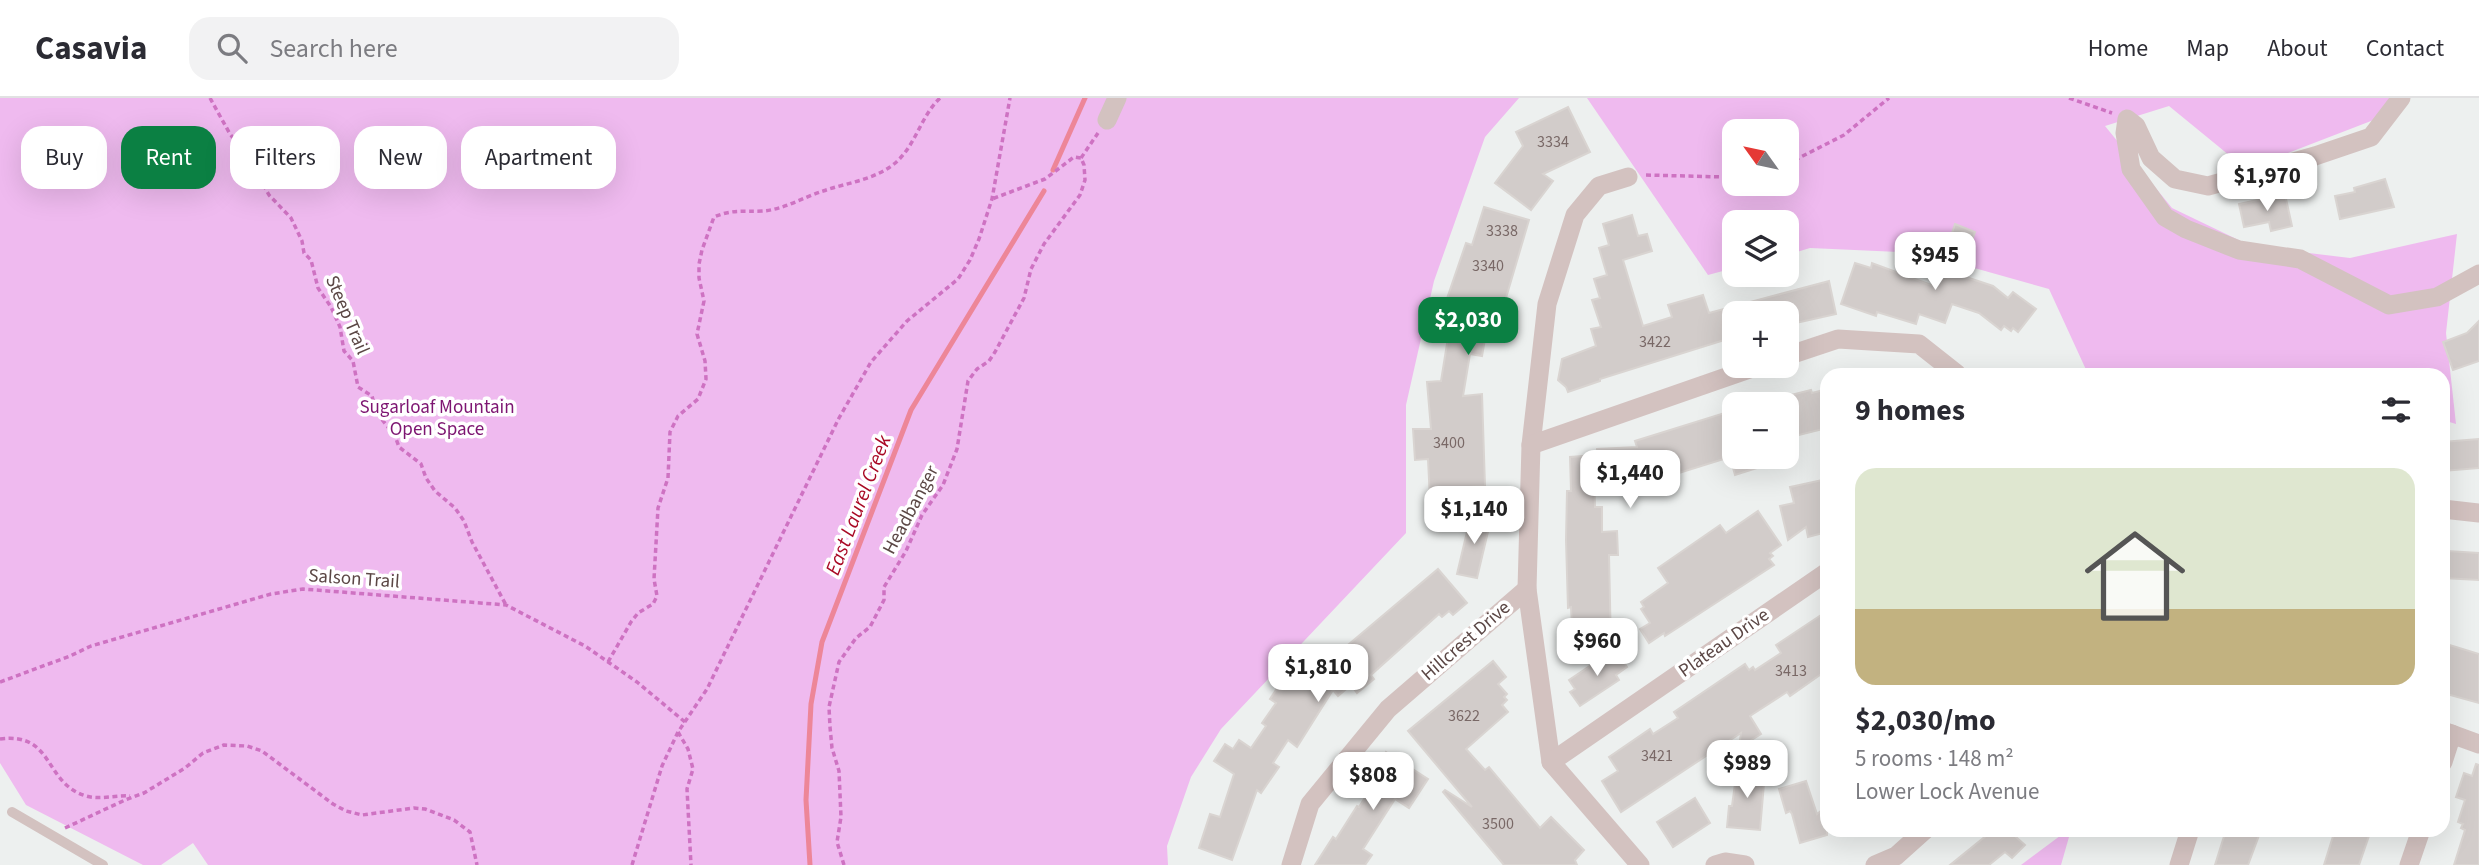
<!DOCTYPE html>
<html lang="en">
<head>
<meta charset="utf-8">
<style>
  body { margin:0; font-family:"Source Sans 3",sans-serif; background:#f2f2f3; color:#2b2b33; height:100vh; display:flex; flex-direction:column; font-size:26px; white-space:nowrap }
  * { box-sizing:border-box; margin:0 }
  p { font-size:23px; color:#7c7c81 }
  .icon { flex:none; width:38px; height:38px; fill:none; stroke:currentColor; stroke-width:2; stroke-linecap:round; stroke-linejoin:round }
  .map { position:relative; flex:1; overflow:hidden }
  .panel { position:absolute; left:1820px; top:270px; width:630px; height:469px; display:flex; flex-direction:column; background:#fff; border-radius:21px; box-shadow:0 7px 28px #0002 }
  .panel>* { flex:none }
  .banner { position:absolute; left:21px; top:28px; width:665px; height:63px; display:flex; gap:14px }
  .needle { width:46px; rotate:303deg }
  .tools { position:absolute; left:1722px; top:21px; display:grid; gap:14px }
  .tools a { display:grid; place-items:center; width:77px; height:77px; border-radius:14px; background:#fff; box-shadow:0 7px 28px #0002; font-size:35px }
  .price { position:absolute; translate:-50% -60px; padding:0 16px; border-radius:14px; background:#fff; color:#222; font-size:23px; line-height:46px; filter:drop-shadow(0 2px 4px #0008) }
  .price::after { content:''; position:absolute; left:50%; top:42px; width:21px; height:16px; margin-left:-10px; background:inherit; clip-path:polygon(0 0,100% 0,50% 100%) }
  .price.current { background:#0b8043; color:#fff }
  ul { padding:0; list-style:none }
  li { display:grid; align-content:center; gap:14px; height:371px; padding:0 35px }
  li span { display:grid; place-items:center; height:217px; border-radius:21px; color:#555 }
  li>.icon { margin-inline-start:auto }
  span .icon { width:126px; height:126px; fill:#fffc; stroke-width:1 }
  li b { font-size:30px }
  h2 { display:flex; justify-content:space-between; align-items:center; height:84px; padding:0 35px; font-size:30px }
  .pill { padding:0 24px; border-radius:21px; background:#fff; box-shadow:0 7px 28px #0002; font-size:24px; line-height:63px }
  .pill.current { background:#0b8043; color:#fff }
  header { display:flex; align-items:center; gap:42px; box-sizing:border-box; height:98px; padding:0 35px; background:#fff; border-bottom:2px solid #e1e1e2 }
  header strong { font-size:33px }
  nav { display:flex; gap:38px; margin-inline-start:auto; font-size:24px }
  .search { width:490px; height:63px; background:#f2f2f3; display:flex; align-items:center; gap:18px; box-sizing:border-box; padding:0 24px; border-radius:21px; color:#7c7c81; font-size:26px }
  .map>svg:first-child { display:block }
  .green { fill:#efbaef; fill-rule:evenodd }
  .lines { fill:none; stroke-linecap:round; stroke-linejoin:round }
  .stream { stroke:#ed8698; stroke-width:5 }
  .building { fill:#d2ccca; stroke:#d9d4d1; stroke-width:2 }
  .path { stroke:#ce72c2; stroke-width:3.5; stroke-dasharray:5 3.5; stroke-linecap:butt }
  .lane { stroke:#d3c2c0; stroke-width:10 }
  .street { stroke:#d3c2c0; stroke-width:19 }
  .labels { text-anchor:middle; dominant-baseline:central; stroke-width:7; stroke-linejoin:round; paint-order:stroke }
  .number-label { font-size:16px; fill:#796866 }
  .street-label { font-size:19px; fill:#5b4745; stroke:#fff }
  .park-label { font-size:19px; fill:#7d1571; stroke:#fff }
  .water-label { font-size:21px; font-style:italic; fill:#a90a26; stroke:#fff }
</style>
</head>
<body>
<header>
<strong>Casavia</strong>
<div class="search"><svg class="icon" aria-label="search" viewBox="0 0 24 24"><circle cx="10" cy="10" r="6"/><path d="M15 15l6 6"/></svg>Search here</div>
<nav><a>Home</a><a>Map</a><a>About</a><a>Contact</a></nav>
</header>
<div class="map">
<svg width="2479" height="767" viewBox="0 0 2479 767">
  <rect width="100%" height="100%" fill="#edf0ef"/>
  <!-- green -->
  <g class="green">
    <path d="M0 0H1519L1485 39 1434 183 1406 307V435L1221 631 1191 679 1167 748 1168 767H208L193 745 161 767H143L26 707 0 665Z"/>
    <path d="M1587 0H2396L2384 18 2246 71 2169 8 2105 28 2172 110 2251 148 2350 160 2457 136 2446 235 2456 326 2443 322V276H2088L2049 191 1921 155 1810 150 1787 157V124H1734V170L1708 177ZM1734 33H1787V86H1734Z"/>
    <path d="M2068 732H2071L2061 767H2021Z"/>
  </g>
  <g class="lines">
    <!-- stream -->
    <g class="stream">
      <path d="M1053 72 1085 0"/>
      <path d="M810 767 806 702 811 606 822 544 911 312 1044 93"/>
    </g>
  </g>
  <!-- building -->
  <g class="building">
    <path d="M1568 9 1590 54 1543 76 1553 83 1531 112 1495 85 1523 48 1516 34Z"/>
    <path d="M2385 81 2394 109 2340 121 2335 98 2355 94 2354 90Z"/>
    <path d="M2285 96 2292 128 2271 133 2269 124 2244 129 2239 106Z"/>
    <path d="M1484 109 1529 122 1506 200 1510 201 1504 222 1489 218 1482 258 1470 256 1463 298 1482 296 1485 388 1469 389V401L1430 402 1428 361 1415 362 1413 331H1431L1427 284 1441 283 1451 221 1441 218 1466 145 1472 147Z"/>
    <path d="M1632 117 1638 138 1647 136 1652 153 1623 162 1643 228 1672 219 1668 207 1703 197 1709 215 1829 183 1836 216 1787 227V215H1734V239L1600 281V283L1568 294 1566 289 1558 282 1562 261 1596 248 1591 231 1601 229 1592 202 1600 200 1594 181 1607 177 1599 150 1609 147 1603 126Z"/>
    <path d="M1955 126 1975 134 1960 177 1993 188 2008 200 2013 194 2036 211 2018 234 2013 230 2011 233 2004 228 2001 232 1979 215 1952 206 1945 225 1919 216 1916 226 1877 214 1876 218 1841 206 1855 165 1871 170 1872 165 1934 188Z"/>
    <path d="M2479 223V263L2453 272 2443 244 2467 235Z"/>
    <path d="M1827 291V330L1787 340V298L1811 292 1812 295Z"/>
    <path d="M1734 312V357L1730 359H1782V362L1735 377 1730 359 1647 385 1645 378 1594 380 1595 409H1602V434L1617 433 1618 457H1609L1611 549 1573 550 1571 509 1568 510 1566 442 1567 393H1571L1570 359 1597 357V351L1637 349 1635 343Z"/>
    <path d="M2479 341V370L2443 373V344Z"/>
    <path d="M1827 381V434L1808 439 1806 429 1788 442 1780 408 1794 405 1790 389Z"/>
    <path d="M1758 413 1781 447 1770 455 1773 458 1769 461 1774 467 1665 538 1664 535 1649 545 1640 531 1650 525 1641 511 1644 509 1641 504 1668 485 1658 470 1720 427 1726 435Z"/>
    <path d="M1471 417 1491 421 1477 480 1457 476Z"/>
    <path d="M2447 453 2479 455V482L2443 480V455H2447Z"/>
    <path d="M1438 471 1467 505 1453 517 1449 513 1442 519 1439 516 1371 577 1374 581 1357 595 1351 587 1338 598 1333 592 1297 649 1288 642 1273 665 1279 669 1261 695 1257 692 1232 762 1199 750 1210 716 1220 719 1234 676 1214 663 1225 646 1233 651 1239 642 1251 650 1266 628 1262 625 1276 605 1270 601 1279 587 1276 585 1287 569 1310 584 1352 549 1349 546Z"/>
    <path d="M1827 513V572L1790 598 1787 594 1750 618 1761 636 1739 650 1741 635 1621 714 1602 683 1618 673 1609 659 1650 631 1653 636 1678 620 1674 614 1745 566 1749 572 1753 569 1755 572 1781 555 1776 547Z"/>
    <path d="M2443 545 2479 556V605L2443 595Z"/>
    <path d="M1615 551 1627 569 1616 577 1619 582 1580 608 1570 594 1575 591 1569 582Z"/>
    <path d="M1493 563 1506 579 1498 586 1507 596 1504 599 1507 602 1502 607 1508 614 1466 651 1485 672 1489 669 1540 730 1551 719 1584 752 1575 762 1577 767H1504L1443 694 1445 692 1472 709 1408 633Z"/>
    <path d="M1386 654 1428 681 1409 710 1395 701 1363 751 1372 757 1365 767H1315L1333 739 1336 741 1357 708 1359 709 1379 677 1374 674Z"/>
    <path d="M2476 666 2479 667V767H2454L2465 732 2461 730 2463 726 2458 724 2465 702 2456 699 2464 675 2472 678Z"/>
    <path d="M1737 671 1765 674 1760 732 1727 729 1729 708H1732Z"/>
    <path d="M1806 683 1817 716 1827 708V737L1800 745 1792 716 1790 713 1786 715 1779 691Z"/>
    <path d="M1695 700 1710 725 1673 749 1657 724Z"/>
    <path d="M1986 732H2023L2016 739 2025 747 2012 760 2005 754 1989 767H1950L1987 737Z"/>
    <path d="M2226 732H2261L2248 767H2215Z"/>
    <path d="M2335 732H2371L2359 767H2324Z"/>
  </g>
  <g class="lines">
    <!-- path -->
    <g class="path">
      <path d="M210 0 230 36 247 57 269 97 291 120 302 143 304 155 311 162 318 190 331 209 340 229 344 253 353 263 358 289 372 298 376 314 395 338 399 349 421 366 426 380 435 393 455 410 464 423 472 444 506 507"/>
      <path d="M2069 0 2112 15"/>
      <path d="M1081 60 1098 35"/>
      <path d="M1787 66 1844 37 1889 0"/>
      <path d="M1646 77 1724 79 1734 77"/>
      <path d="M608 564 631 524 638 515 653 506 657 498 654 481 658 410 668 380 670 334 678 318 698 301 706 281 705 263 697 236 704 203 699 180V166L702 152 714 119C733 111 743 114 762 113 783 112 804 99 823 93 846 85 874 82 894 66 916 48 920 19 940 0"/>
      <path d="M0 584 70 558 91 548 271 496 303 491 506 507 585 548 637 584 685 624"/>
      <path d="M678 634 688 651 693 671 687 691 691 767"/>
      <path d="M0 641C55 634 43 685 86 698 100 702 116 697 130 698"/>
      <path d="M65 730 125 702 144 695 185 670 203 655 224 647 247 648 262 653 333 706 346 713 362 717 414 710 425 711 454 722 470 734 477 767"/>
      <path d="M632 767 662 668 678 634 707 591 839 320 871 264 907 223 958 181 970 162 979 141 992 101 1010 0"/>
      <path d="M844 767 837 744 841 719 839 673 832 650 830 629 829 609 839 564 856 540 870 529 884 502V489L906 453 922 417 943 387 957 351 968 283 977 271 989 263 995 254 1024 200 1031 171 1044 146 1080 97 1085 82 1084 67 1081 60 1074 59 1045 81 992 101"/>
    </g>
    <!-- lane -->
    <path class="lane" d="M12 714 103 767"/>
    <!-- street -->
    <g class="street">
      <path d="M2401 0 2371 39 2315 58 2208 88 2175 81 2151 60 2136 28 2127 21 2125 35 2131 71 2165 119 2186 131 2239 152 2300 161 2389 207 2437 199 2479 176"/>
      <path d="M1107 22 1117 0"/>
      <path d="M1628 79 1599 88 1575 117 1547 206 1531 347 1527 491 1551 664 1640 767"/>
      <path d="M1787 258 1838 241 1919 246 1957 276"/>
      <path d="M1531 347 1758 268"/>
      <path d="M2443 411 2479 415"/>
      <path d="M2443 633 2479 646"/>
      <path d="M1551 664 1827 474"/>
      <path d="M2443 664 2452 636"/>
      <path d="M1291 767 1310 706 1388 611 1527 491"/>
      <path d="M1715 767 1725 764 1745 767"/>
      <path d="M1875 767 1896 758 1925 732"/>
      <path d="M2179 767 2190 732"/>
      <path d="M2409 767 2421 732"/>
    </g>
  </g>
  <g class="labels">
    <!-- number labels -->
    <g class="number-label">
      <text x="1553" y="44">3334</text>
      <text x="1502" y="133">3338</text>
      <text x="1488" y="168">3340</text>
      <text x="1655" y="244">3422</text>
      <text x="1449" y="345">3400</text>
      <text x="1791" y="573">3413</text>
      <text x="1464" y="618">3622</text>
      <text x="1657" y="658">3421</text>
      <text x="1498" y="726">3500</text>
    </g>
    <!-- street labels -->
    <g class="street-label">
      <text transform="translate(347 217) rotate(67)">Steep Trail</text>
      <text transform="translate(911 412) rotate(-62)">Headbanger</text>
      <text transform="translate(354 481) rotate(4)">Salson Trail</text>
      <text transform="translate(1466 543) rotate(-41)">Hillcrest Drive</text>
      <text transform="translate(1724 545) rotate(-35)">Plateau Drive</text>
    </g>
    <!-- park labels -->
    <g class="park-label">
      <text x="437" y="309">Sugarloaf Mountain<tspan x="437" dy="22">Open Space</tspan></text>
    </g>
    <!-- water labels -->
    <g class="water-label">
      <text transform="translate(858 407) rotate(-69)">East Laurel Creek</text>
    </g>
  </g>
</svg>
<div class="tools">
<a><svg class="needle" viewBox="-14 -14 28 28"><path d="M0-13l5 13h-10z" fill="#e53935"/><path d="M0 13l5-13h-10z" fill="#7c7c81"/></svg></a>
<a><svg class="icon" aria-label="layers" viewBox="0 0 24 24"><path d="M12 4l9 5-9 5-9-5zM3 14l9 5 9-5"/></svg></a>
<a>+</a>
<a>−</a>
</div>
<b class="price" style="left:2267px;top:115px">$1,970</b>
<b class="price" style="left:1935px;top:194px">$945</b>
<b class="price current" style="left:1468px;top:259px">$2,030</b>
<b class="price" style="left:1630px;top:412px">$1,440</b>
<b class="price" style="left:1474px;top:448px">$1,140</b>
<b class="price" style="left:1597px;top:580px">$960</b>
<b class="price" style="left:1318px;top:606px">$1,810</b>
<b class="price" style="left:1747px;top:702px">$989</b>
<b class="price" style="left:1373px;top:714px">$808</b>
<div class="banner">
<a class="pill">Buy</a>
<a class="pill current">Rent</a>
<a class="pill">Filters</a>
<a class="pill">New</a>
<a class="pill">Apartment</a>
</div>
<section class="panel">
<h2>9 homes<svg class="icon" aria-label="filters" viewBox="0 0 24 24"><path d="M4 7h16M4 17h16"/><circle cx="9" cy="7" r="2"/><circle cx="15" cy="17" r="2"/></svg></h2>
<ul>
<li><span style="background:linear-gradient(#dfe7d0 65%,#c2b280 0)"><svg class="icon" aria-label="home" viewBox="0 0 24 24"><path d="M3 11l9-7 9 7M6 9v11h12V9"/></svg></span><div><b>$2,030/mo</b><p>5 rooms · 148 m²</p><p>Lower Lock Avenue</p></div></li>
</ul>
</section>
</div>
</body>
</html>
